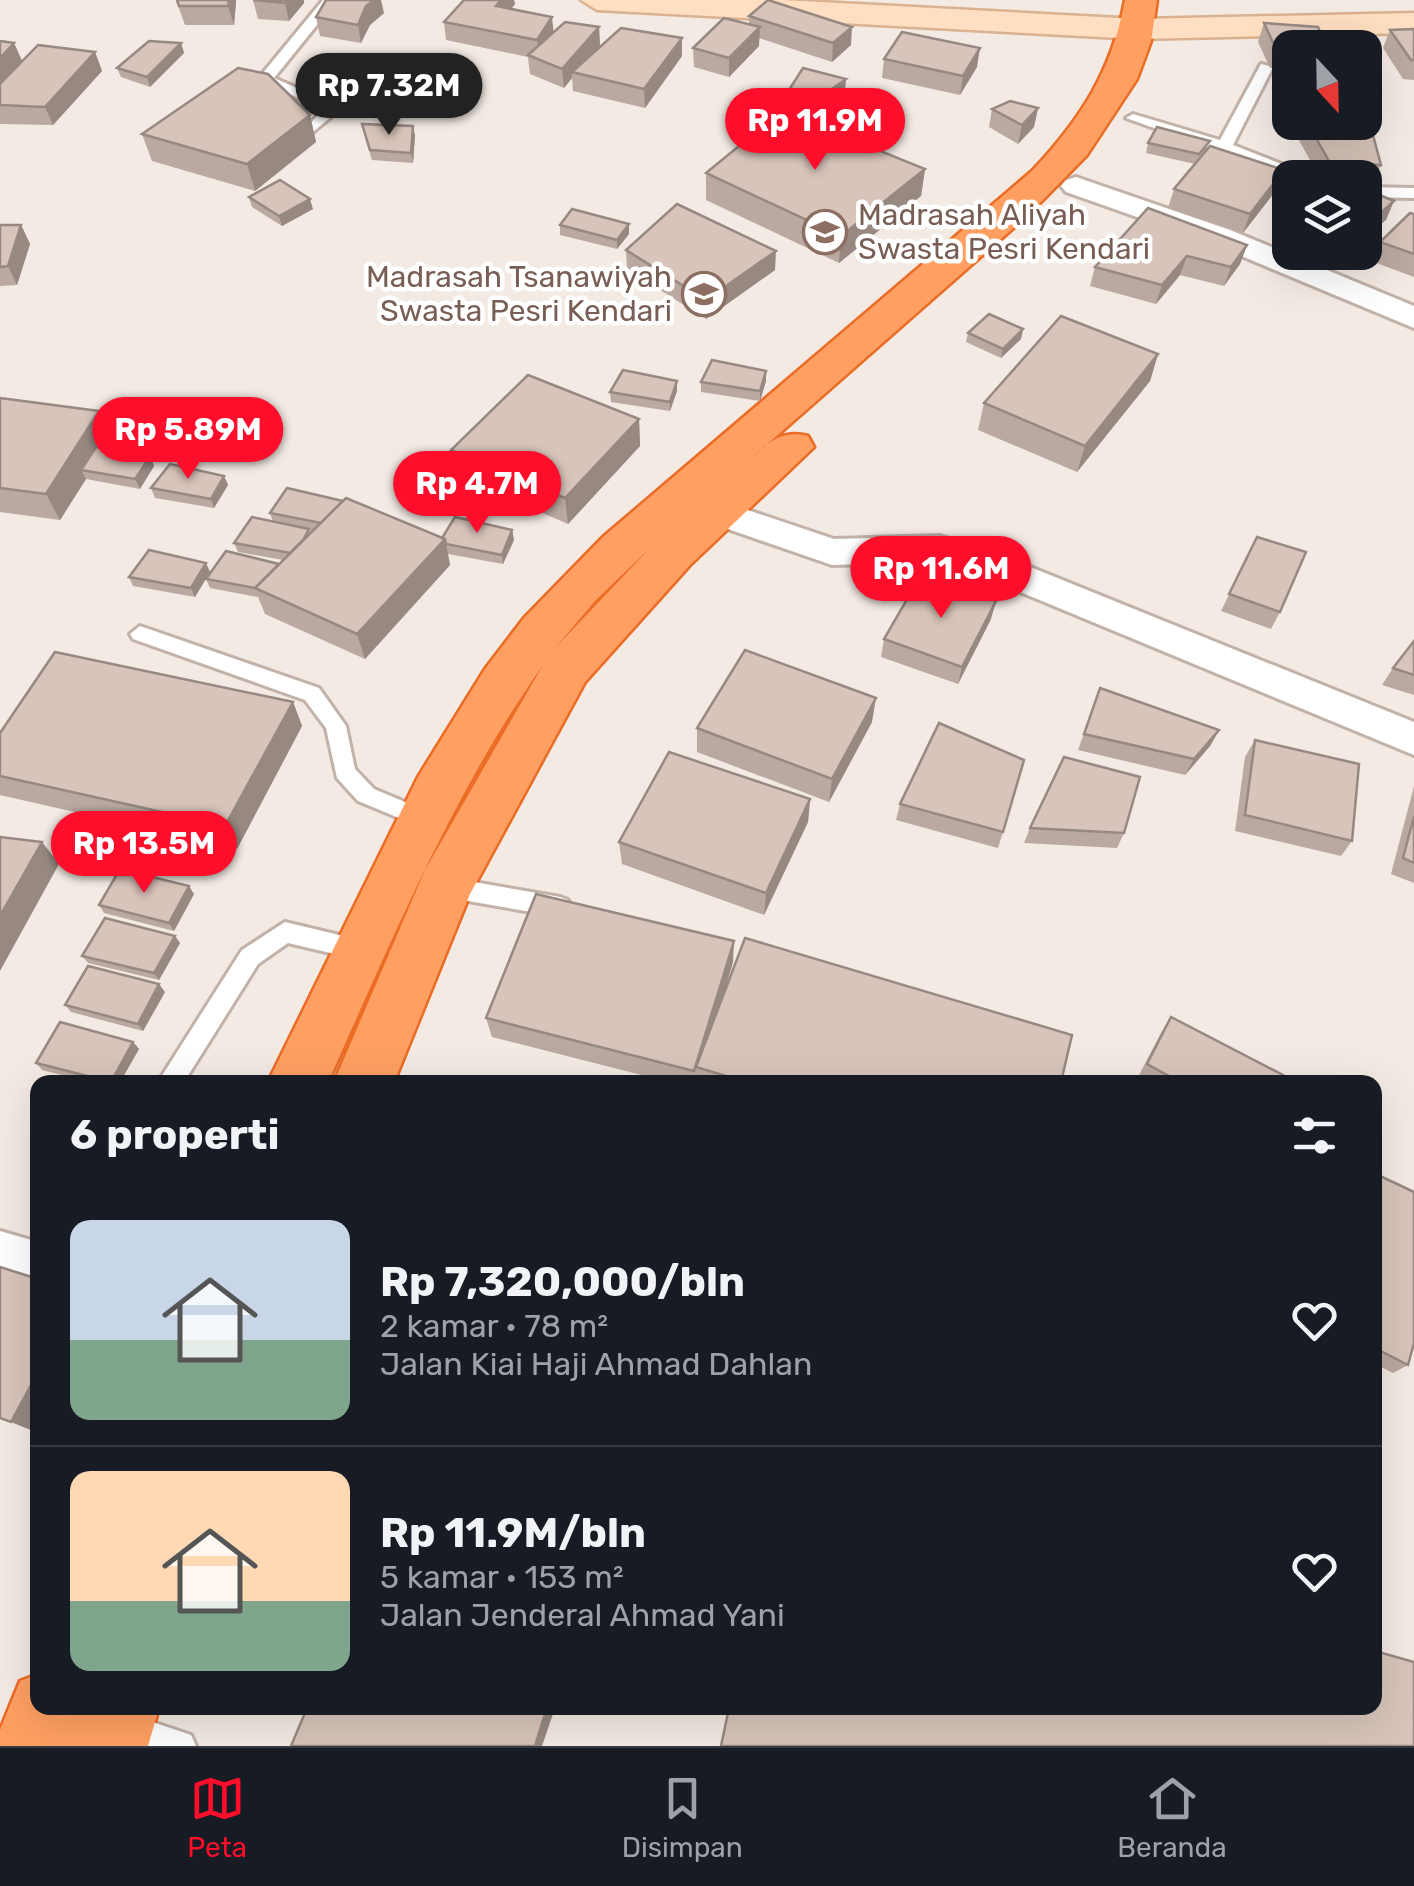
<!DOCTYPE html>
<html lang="id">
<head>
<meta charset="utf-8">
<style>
  body { margin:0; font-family:Rubik,sans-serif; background:#242831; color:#f1f3f6; height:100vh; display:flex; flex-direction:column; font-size:38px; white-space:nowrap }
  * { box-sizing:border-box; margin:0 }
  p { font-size:32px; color:#9ea1a6 }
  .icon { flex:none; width:55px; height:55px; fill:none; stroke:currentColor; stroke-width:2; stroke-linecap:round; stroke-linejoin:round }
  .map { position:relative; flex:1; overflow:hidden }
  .sheet { position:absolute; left:30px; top:1075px; width:1352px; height:640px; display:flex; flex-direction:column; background:#171b24; border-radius:20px; box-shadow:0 10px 40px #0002 }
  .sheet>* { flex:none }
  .needle { width:65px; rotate:158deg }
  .fabs { position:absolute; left:1272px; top:30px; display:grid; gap:20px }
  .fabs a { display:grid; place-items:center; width:110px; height:110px; border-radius:20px; background:#171b24; box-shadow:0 10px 40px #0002; font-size:50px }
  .price { position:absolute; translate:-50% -85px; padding:0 22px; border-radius:35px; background:#ff0e2b; color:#fff; font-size:32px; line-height:65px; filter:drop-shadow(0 2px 5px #0008) }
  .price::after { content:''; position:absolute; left:50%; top:60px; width:30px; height:22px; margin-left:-15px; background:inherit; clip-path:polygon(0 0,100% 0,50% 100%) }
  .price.on { background:#222; color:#fff }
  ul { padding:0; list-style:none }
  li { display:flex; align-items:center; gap:30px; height:250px; padding:0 40px }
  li+li { border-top:2px solid #363941 }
  li span { display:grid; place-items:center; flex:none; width:280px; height:200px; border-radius:20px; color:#555 }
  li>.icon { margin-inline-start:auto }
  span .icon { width:120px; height:120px; fill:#fffc; stroke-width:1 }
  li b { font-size:42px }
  h2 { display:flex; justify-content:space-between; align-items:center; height:120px; padding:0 40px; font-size:42px }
  .tab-bar { display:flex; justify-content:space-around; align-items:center; height:140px; border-top:2px solid #363941; background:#171b24; font-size:28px; color:#9ea1a6 }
  .tab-bar a { display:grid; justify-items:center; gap:5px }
  .tab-bar .on { color:#ff0e2b }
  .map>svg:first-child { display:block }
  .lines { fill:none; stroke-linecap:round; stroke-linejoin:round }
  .lane-casing { stroke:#c2b2a8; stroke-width:6 }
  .street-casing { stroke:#c2b2a8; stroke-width:6 }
  .secondary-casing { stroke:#dab290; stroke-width:5 }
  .highway-casing { stroke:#ea6c25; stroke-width:5 }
  .lane { fill:#fff; fill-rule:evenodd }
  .street { fill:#fff; fill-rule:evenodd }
  .secondary { fill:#ffdfc1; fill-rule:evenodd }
  .highway { fill:#ffa062; fill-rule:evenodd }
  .wall { fill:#baa9a0 }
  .shaded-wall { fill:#978982 }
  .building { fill:#d8c4ba; stroke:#978982; stroke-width:2.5 }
  .labels { text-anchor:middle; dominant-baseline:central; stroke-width:9; stroke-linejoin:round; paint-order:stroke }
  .far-education-label { font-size:30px; fill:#785e54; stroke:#fff; text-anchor:start }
</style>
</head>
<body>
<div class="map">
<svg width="1414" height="1746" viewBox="0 0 1414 1746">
  <rect width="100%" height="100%" fill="#f3eae3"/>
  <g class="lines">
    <defs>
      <g id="lane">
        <path d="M323 0H337L274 78 329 102 332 116 313 132 306 128 318 115 317 107 258 79Z"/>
        <path d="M1261 64 1273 67 1233 145 1317 178H1294L1126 118 1133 114 1220 140Z"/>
        <path d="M1365 187 1414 188V198L1365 197Z"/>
        <path d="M140 626 319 688 346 726 355 769 374 789 436 815 439 821 436 827 428 830 358 801 337 778 326 728 305 700 133 639 130 634Z"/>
        <path d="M445 877 560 897 568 900 571 907 568 914 560 917 445 897 437 894 434 887 437 880Z"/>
        <path d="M285 922 360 940 368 943 372 950 368 957 360 960 288 943 258 964 184 1082H158L242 950Z"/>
        <path d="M123 1712 191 1735 196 1746H130L112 1739 107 1728 112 1717Z"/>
      </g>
      <g id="street">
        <path d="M1076 177 1230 230 1414 306V328L1208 242 1066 192 1061 186 1066 180Z"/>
        <path d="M685 489 834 539 940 536 993 552 1414 722V755L967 570 940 562 832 565 673 510 667 501 673 492Z"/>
        <path d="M0 1231 38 1242V1292L0 1281Z"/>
      </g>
      <path id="secondary" d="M581 0H782L1138 19 1414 13V33L1138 39 597 10Z"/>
      <g id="highway">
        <path d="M1125 0H1157L1151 41 1137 79 1087 155 1027 216 740 468C762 449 777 428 808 436L814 447 690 565 585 682 470 894 394 1082H334L425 870 543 665C452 794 392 940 328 1082H268L418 777 485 669 524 618 603 537 1032 171C1081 119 1112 71 1125 0ZM651 547 555 648 595 601Z"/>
        <path d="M38 1674V1708H159L148 1746H0V1730L20 1681Z"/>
      </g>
    </defs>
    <!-- lane casing -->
    <use href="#lane" class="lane-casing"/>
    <!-- street casing -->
    <use href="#street" class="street-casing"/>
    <!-- secondary casing -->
    <use href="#secondary" class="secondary-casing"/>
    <!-- highway casing -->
    <use href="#highway" class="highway-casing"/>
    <!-- lane -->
    <use href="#lane" class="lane"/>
    <!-- street -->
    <use href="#street" class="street"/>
    <!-- secondary -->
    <use href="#secondary" class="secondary"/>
    <!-- highway -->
    <use href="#highway" class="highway"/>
  </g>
  <!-- wall -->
  <g class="wall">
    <path d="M176 0H236L234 25H185Z"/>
    <path d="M253 0H304V3L289 21 258 19Z"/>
    <path d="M464 0H514L515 4 511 9 553 32 599 27 600 46 682 56 645 108 573 91 572 78 564 88 530 74 528 57 446 40 444 22Z"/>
    <path d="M384 13 370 25 361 43 320 36 316 17Z"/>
    <path d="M749 16 851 45 832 62 759 38V46L729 77 694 67 693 48 749 25Z"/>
    <path d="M1264 23 1290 48V68H1270L1258 42Z"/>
    <path d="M1414 29V80L1403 79 1383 48 1390 30Z"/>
    <path d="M0 41 14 43 22 61 95 52 102 71 53 125 0 124Z"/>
    <path d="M181 43 184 53 150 87 121 77 117 68Z"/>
    <path d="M884 59 977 67 960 95 882 78Z"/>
    <path d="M1278 73H1290V122H1363L1381 165 1373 184 1365 183V178H1320L1272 92Z"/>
    <path d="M846 79 844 98 818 117 789 108V90Z"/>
    <path d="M1038 108 1034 127 1018 144 989 127 992 109Z"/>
    <path d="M310 115 316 142 255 191 152 161 142 134Z"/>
    <path d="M364 134 415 135 413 163 372 160Z"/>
    <path d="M1148 143 1207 148 1277 189 1243 233 1168 208 1174 189 1195 164 1146 153Z"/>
    <path d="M925 169 921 196 839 263 706 200V173Z"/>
    <path d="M249 197 313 209 282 226 252 207Z"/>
    <path d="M1414 214V277L1371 261 1380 242Z"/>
    <path d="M0 225H21L30 244 17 285 0 286Z"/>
    <path d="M560 225 629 234 617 249 560 235Z"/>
    <path d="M1247 245 1240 264 1224 286 1180 275 1156 304 1090 286 1095 267Z"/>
    <path d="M626 250 775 270 706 319 627 269Z"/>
    <path d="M1314 252H1349L1335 265Z"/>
    <path d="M1023 329 1021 339 1001 358 966 342 968 333Z"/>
    <path d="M1158 354 1150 381 1077 472 978 430 984 403Z"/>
    <path d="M766 371V381L760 401 701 392V382Z"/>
    <path d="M677 381V391L670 411 611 402 610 392Z"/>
    <path d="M0 398 99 411 112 438 105 449 150 457 154 466 140 489 86 479 60 520 0 512Z"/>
    <path d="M639 419 640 446 568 524 457 476 451 450Z"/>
    <path d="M224 476 228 485 214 508 155 498 151 488Z"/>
    <path d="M270 513 442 538 512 530 514 540 503 564 448 554 450 565 365 659 265 614 258 597 210 588 206 579 279 564 283 560 238 552 234 543 273 522Z"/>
    <path d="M1257 537 1280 612 1271 629 1221 611Z"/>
    <path d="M210 572 195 597 133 586 129 577Z"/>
    <path d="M991 619 958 684 881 657 884 639Z"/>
    <path d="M1414 641V695L1382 685 1393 668Z"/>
    <path d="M1100 688 1219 730 1210 746 1185 775 1078 750Z"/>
    <path d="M293 702 302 726 237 849 0 795V733Z"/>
    <path d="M872 722 829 802 697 752V728Z"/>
    <path d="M1255 740 1352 841 1341 856 1235 831 1245 757Z"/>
    <path d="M1414 786V883L1391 874Z"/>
    <path d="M810 799 808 822 764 915 622 864 619 842Z"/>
    <path d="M900 804 1003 832 998 848 896 820Z"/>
    <path d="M1030 828 1124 833 1117 848 1024 843Z"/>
    <path d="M194 894 174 931 104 913 99 905Z"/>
    <path d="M180 943 159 980 88 963 82 956Z"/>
    <path d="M733 962 724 994 1061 1082H669L492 1037 486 1018Z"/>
    <path d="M165 992 143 1031 71 1012 65 1005Z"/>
    <path d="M1171 1017 1279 1082H1148L1138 1077 1162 1031Z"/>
    <path d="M133 1042 139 1049 120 1082H89L42 1070 36 1063Z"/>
    <path d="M1378 1175 1408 1365 1393 1373 1375 1364V1177Z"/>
  </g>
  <!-- shaded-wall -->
  <g class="shaded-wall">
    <path d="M229 0H236V3L234 25 228 6Z"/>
    <path d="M287 0H304V3L289 21 285 3Z"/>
    <path d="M374 0H381L384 13 370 25 361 43 358 25 366 6Z"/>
    <path d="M501 0H514L515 4 499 25 496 6Z"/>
    <path d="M552 17 554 36 539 59 537 40Z"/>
    <path d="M599 27 600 46 572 72V78L564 88 562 69Z"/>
    <path d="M760 27 759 46 729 77V58Z"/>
    <path d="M852 27 851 45 832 62 833 43Z"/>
    <path d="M682 38V56L645 108 644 89Z"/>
    <path d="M14 43 22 61 0 85V58Z"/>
    <path d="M181 43 184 53 150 87 147 77Z"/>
    <path d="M980 48 977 67 960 95 963 76Z"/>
    <path d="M95 52 102 71 53 125 45 107Z"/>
    <path d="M846 79 844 98 818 117 819 98Z"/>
    <path d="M1038 108 1034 127 1018 144 1022 125Z"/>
    <path d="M310 115 316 142 255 191 247 164Z"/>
    <path d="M413 126 415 135 413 163 411 153Z"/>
    <path d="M925 169 921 196 839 263 841 236Z"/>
    <path d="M1284 170 1277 189 1243 233 1250 214Z"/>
    <path d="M310 199 313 209 282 226 279 216Z"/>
    <path d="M1394 201 1386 220 1365 238V227Z"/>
    <path d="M629 224V234L617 249V240Z"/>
    <path d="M21 225 30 244 17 285 8 266Z"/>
    <path d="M1247 245 1240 264 1224 286 1231 267Z"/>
    <path d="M776 251 775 270 706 319V300Z"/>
    <path d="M1340 252H1349L1335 265Z"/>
    <path d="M1187 256 1180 275 1156 304 1162 285Z"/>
    <path d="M1023 329 1021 339 1001 358 1003 349Z"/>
    <path d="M1158 354 1150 381 1077 472 1085 446Z"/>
    <path d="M766 371V381L760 401V391Z"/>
    <path d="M677 381V391L670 411V402Z"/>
    <path d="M99 411 112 438 91 471 81 470 86 479 60 520 46 494Z"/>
    <path d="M639 419 640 446 568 524 565 498Z"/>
    <path d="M150 457 154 466 140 489 135 479Z"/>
    <path d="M224 476 228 485 214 508 211 499Z"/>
    <path d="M512 530 514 540 503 564 502 555Z"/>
    <path d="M445 539 450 565 365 659 357 634Z"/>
    <path d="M206 563 210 572 195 597 191 588Z"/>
    <path d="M996 601 991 619 958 684 962 667Z"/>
    <path d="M876 698 872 722 829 802 832 779Z"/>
    <path d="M293 702 302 726 237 849 225 826Z"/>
    <path d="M1219 730 1210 746 1185 775 1194 759Z"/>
    <path d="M810 799 808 822 764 915 766 893Z"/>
    <path d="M42 842 59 864 0 971V916Z"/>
    <path d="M189 886 194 894 174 931 169 923Z"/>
    <path d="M175 936 180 943 159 980 154 973Z"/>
    <path d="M734 941 733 962 701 1068 696 1067Z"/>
    <path d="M159 984 165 992 143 1031 138 1024Z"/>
    <path d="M133 1042 139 1049 120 1082H111Z"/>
    <path d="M38 1372V1423L33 1431 11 1422Z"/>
    <path d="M547 1708H555L542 1746H535Z"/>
  </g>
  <!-- building -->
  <g class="building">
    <path d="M177 0H229L228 6H179Z"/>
    <path d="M253 0H287L285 3Z"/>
    <path d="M326 0H374L366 6 358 25 316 17Z"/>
    <path d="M464 0H501L496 6 552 17 537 40 444 22Z"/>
    <path d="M768 0 852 27 833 43 749 16Z"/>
    <path d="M724 18 760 27 729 58 693 48Z"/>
    <path d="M565 22 599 27 562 69 528 55Z"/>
    <path d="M1264 23 1318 27 1327 48H1290V49H1276Z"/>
    <path d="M621 28 682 38 644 89 572 72Z"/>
    <path d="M1414 29V60H1411L1390 30Z"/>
    <path d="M902 32 980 48 963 76 884 59Z"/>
    <path d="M0 41 14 43 0 58Z"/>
    <path d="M149 41 181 43 147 77 117 68Z"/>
    <path d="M38 45 95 52 45 107 0 105V84Z"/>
    <path d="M238 68 268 74 310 115 247 164 142 134Z"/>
    <path d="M803 68 846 79 819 98 789 90Z"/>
    <path d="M1278 73H1290V94Z"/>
    <path d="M1010 101 1038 108 1022 125 992 109Z"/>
    <path d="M782 111 925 169 841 236 706 173Z"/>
    <path d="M1307 122 1370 124 1381 165 1329 161Z"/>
    <path d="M362 124 413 126 411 153 370 150Z"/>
    <path d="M1157 127 1210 141 1199 154 1148 143Z"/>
    <path d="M1210 146 1284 170 1250 214 1174 189Z"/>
    <path d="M280 180 310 199 279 216 249 197Z"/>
    <path d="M1365 189 1394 201 1365 227Z"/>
    <path d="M677 204 776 251 706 300 626 250Z"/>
    <path d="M1148 208 1247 245 1231 267 1187 256 1162 285 1095 267Z"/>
    <path d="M572 209 629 224 617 240 560 225Z"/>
    <path d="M1410 213 1414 214V254L1380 242Z"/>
    <path d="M0 225H21L8 266 0 267Z"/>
    <path d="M989 314 1023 329 1003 349 968 333Z"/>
    <path d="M1061 316 1158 354 1085 446 984 403Z"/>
    <path d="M712 360 766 371 760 391 701 382Z"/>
    <path d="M623 370 677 381 670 402 610 392Z"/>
    <path d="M528 375 639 419 565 498 451 450Z"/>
    <path d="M0 398 99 411 46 494 0 488Z"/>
    <path d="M96 447 150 457 135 479 81 470Z"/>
    <path d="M170 464 224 476 211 499 151 488Z"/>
    <path d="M287 488 343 501 321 523 270 513Z"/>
    <path d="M346 498 445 539 357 634 255 588Z"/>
    <path d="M252 517 309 529 303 540 290 553 234 543Z"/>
    <path d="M455 517 512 530 502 555 446 544 445 539 442 538Z"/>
    <path d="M1257 537 1306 552 1280 612 1229 594Z"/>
    <path d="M149 550 206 563 191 588 129 577Z"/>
    <path d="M226 551 279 564 255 588 206 579Z"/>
    <path d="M921 575 996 601 962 667 884 639Z"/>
    <path d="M1414 641V675L1393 668Z"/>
    <path d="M745 650 876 698 832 779 697 728Z"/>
    <path d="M55 652 293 702 225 826 0 776V733Z"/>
    <path d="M1100 688 1219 730 1194 759 1084 734Z"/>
    <path d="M939 723 1024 760 1003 832 900 804Z"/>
    <path d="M1255 740 1359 764 1352 841 1245 815Z"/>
    <path d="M669 752 810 799 766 893 619 842Z"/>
    <path d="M1064 757 1140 777 1124 833 1030 828Z"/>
    <path d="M1414 816V863L1403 858Z"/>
    <path d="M0 837 42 842 0 916Z"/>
    <path d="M120 869 189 886 169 923 99 905Z"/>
    <path d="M536 894 734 941 694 1071 486 1018Z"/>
    <path d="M105 918 175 936 154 973 82 956Z"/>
    <path d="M745 938 1072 1035 1061 1082H746L696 1067Z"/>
    <path d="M88 966 159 984 138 1024 65 1005Z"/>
    <path d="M1171 1017 1283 1075 1279 1082H1180L1147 1064Z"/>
    <path d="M60 1022 133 1042 111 1082 36 1063Z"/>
    <path d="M1378 1175 1414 1192V1343L1408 1365 1375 1348V1184Z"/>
    <path d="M0 1267 38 1279V1372L11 1422 0 1418Z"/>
    <path d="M1375 1651 1414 1662V1746H721L729 1708H1375Z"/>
    <path d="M307 1708H547L535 1746H291Z"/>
  </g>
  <!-- icons -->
  <defs>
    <symbol id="school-ring" viewBox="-11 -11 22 22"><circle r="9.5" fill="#fff" stroke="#8d6e63" stroke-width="1.5"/><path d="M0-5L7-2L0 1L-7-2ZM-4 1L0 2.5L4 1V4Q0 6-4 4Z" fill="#8d6e63"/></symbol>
  </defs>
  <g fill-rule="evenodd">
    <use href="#school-ring" x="800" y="207" width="50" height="50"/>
    <use href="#school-ring" x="679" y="269" width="50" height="50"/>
  </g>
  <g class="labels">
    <!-- far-education labels -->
    <g class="far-education-label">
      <text x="858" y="215">Madrasah Aliyah<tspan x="858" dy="34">Swasta Pesri Kendari</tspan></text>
      <text x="672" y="277" text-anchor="end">Madrasah Tsanawiyah<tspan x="672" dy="34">Swasta Pesri Kendari</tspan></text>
    </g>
  </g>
</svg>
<div class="fabs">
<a><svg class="needle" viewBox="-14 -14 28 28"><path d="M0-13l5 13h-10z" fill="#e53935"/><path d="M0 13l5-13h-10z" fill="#9ea1a6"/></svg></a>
<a><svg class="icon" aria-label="layers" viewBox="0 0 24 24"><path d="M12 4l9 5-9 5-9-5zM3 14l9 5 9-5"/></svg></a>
</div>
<b class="price on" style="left:389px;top:138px">Rp 7.32M</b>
<b class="price" style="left:815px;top:173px">Rp 11.9M</b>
<b class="price" style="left:188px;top:482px">Rp 5.89M</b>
<b class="price" style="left:477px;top:536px">Rp 4.7M</b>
<b class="price" style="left:941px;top:621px">Rp 11.6M</b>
<b class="price" style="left:144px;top:896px">Rp 13.5M</b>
<section class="sheet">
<h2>6 properti<svg class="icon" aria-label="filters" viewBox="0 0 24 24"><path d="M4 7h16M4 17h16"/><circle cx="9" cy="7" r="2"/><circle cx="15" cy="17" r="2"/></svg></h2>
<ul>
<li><span style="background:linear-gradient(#c9d6e8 60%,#7fa58c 0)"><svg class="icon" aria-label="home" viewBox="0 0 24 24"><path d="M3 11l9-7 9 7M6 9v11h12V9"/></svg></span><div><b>Rp 7,320,000/bln</b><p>2 kamar · 78 m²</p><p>Jalan Kiai Haji Ahmad Dahlan</p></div><svg class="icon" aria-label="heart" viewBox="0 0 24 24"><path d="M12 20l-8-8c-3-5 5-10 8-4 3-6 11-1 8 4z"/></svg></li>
<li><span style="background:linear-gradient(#ffd9b3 65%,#7fa58c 0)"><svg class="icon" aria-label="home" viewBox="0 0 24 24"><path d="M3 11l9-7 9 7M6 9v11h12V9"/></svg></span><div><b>Rp 11.9M/bln</b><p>5 kamar · 153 m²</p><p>Jalan Jenderal Ahmad Yani</p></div><svg class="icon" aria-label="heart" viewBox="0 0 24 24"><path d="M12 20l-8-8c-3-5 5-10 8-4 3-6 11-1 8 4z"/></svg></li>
</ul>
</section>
</div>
<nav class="tab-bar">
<a class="on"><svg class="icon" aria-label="map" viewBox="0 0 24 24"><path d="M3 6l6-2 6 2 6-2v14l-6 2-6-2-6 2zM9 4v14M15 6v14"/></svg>Peta</a>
<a><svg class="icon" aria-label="saved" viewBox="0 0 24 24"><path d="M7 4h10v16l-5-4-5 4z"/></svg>Disimpan</a>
<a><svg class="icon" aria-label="home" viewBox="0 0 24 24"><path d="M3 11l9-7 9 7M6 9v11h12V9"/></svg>Beranda</a>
</nav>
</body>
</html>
